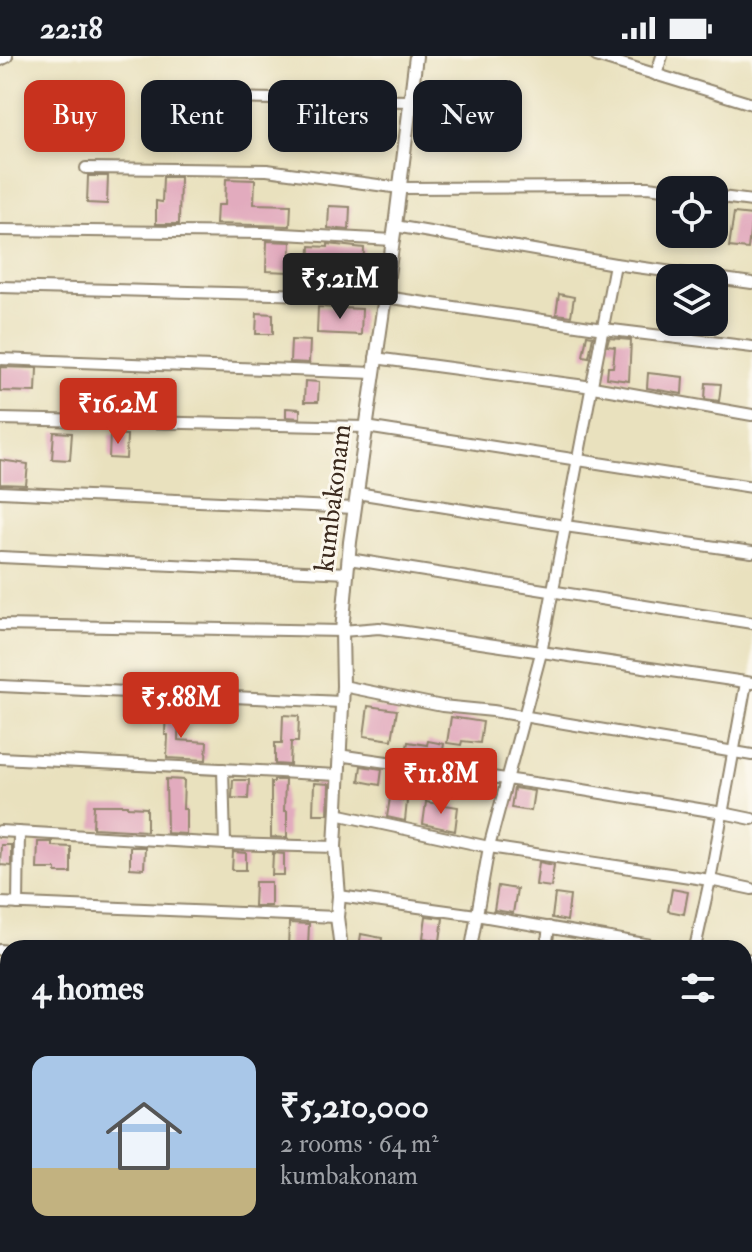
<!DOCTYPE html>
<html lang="en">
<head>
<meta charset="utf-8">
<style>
  body { margin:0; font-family:"IM FELL Double Pica",serif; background:#20242c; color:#f1f3f6; height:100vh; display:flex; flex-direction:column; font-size:30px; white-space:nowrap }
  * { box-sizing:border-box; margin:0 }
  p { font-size:26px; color:#9ea1a6 }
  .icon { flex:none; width:44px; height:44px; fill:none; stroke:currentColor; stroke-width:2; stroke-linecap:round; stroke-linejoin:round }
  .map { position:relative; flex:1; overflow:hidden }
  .drawer { position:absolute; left:0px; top:884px; width:752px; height:312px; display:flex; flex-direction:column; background:#171b24; border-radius:24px 24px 0 0; box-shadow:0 4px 12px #0003 }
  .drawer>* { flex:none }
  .top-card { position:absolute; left:24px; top:24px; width:704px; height:72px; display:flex; gap:16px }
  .tools { position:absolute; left:656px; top:120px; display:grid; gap:16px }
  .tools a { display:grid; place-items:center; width:72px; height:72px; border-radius:16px; background:#171b24; box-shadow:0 4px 12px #0003; font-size:40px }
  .price { position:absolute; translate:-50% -68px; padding:0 18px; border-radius:8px; background:#c8321e; color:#fff; font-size:26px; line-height:52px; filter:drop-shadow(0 2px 4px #0008) }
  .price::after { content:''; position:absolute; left:50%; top:48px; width:24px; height:18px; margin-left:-12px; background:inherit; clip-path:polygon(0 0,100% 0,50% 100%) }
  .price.selected { background:#222; color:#fff }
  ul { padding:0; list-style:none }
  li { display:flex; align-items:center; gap:24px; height:200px; padding:0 32px }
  li span { display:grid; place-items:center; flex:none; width:224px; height:160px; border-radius:16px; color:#555 }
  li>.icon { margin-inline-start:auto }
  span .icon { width:96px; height:96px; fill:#fffc; stroke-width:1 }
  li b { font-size:34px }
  h2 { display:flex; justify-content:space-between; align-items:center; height:96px; padding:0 32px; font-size:34px }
  .tag { padding:0 28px; border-radius:16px; background:#171b24; box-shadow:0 4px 12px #0003; font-size:28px; line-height:72px }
  .tag.selected { background:#c8321e; color:#fff }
  .status { display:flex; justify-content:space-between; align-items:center; height:56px; padding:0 40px; background:#171b24; direction:ltr }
  .status svg { height:22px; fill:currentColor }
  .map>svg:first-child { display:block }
  .building { fill:#e2abbe }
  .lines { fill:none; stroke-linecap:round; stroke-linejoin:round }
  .minor-casing { stroke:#92866e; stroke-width:14 }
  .tertiary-casing { stroke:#92866e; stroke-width:16 }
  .minor { stroke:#fff; stroke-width:10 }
  .tertiary { stroke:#fff; stroke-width:12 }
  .labels { text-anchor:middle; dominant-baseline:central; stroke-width:6; stroke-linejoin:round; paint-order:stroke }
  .street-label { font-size:28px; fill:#3b2a1e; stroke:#fbf7ec }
</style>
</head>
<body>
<div class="status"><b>22:18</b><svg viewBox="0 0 49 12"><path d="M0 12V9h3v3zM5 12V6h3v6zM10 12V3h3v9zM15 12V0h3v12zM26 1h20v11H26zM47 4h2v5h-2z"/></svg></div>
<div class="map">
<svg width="752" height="1196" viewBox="0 0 752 1196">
  <rect width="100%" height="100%" fill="#fbf7ec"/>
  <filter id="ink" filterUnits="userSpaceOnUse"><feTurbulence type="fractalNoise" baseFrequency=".0125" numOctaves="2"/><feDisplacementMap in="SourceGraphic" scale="16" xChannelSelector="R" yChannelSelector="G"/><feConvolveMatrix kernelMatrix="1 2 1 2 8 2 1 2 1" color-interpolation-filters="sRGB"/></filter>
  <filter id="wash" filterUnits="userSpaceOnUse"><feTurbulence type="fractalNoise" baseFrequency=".006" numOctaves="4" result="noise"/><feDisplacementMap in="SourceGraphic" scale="32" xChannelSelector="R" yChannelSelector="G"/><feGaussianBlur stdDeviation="1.8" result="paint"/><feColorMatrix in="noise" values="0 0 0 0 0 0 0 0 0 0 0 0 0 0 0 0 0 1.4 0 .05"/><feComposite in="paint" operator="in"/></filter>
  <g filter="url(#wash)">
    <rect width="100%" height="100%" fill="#e9e1be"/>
    <g id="blocks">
      <!-- building -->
      <g class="building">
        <path d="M88 120H108L107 148 87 147Z"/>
        <path d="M163 121H180L179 168H156V145L162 146Z"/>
        <path d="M226 123 255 124 254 148 291 149 290 170 216 168 217 149H225Z"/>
        <path d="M329 150 350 151 349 174 328 172Z"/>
        <path d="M734 157 752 159 748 193 729 191Z"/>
        <path d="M267 185 291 186 290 216 266 215Z"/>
        <path d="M328 188 364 192 363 220 309 217 310 190 328 191Z"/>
        <path d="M559 238 574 241 571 260 556 258Z"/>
        <path d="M318 251 362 253 361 279 317 277Z"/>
        <path d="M257 257 273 258V278H256Z"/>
        <path d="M587 279 593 280 589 301 583 300Z"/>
        <path d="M609 282 631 284 629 325 607 322 608 311H613L615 291 607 290Z"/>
        <path d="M291 284 310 285 309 307 290 306Z"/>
        <path d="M0 311 37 312 36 336 0 335Z"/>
        <path d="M648 317 683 321 682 338 647 332Z"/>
        <path d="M305 325 319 326 318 346H304Z"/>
        <path d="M706 327 721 328 719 345 705 343Z"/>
        <path d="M75 340 90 341 89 357H74Z"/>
        <path d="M117 341 131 342V358H116Z"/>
        <path d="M286 352 300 353V362L286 361Z"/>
        <path d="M54 376 72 377 70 404 52 403Z"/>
        <path d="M110 378 127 379 126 403 109 402Z"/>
        <path d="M0 404 28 408 26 429 0 428Z"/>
        <path d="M166 650H179L178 684 207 686 206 704 167 702 168 679H165Z"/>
        <path d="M368 650 397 654 392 684 364 680Z"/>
        <path d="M283 659 299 660 298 686H291L290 709 275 708V687H282Z"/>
        <path d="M451 661 483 666 480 687 462 685 461 689 447 687Z"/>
        <path d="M428 685 444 688 441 706 405 701 408 686 427 689Z"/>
        <path d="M361 710 382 713 380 729 359 725Z"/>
        <path d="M166 723 184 724 183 753H186V778L167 777Z"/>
        <path d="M233 724H249L248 743 232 742Z"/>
        <path d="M274 724H285L284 755H287V782L271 781V726H274Z"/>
        <path d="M314 727 329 728 328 758H313Z"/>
        <path d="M412 730 428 733 426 744 410 741Z"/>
        <path d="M514 732 534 735 531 755 511 752Z"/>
        <path d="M390 742 407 745 405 765 387 761Z"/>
        <path d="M426 746 458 751 455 775 423 768Z"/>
        <path d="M94 749H128V751L147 752V775L93 772Z"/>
        <path d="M38 786H52V790L71 791V817H56V813H37Z"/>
        <path d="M1 789H11V810L0 809Z"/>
        <path d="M130 791H145L144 813 130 812Z"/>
        <path d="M233 796 246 797V814H232Z"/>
        <path d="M273 797 284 798V819H272Z"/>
        <path d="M539 806 554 809 551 831 536 829Z"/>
        <path d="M255 826H271V850H254Z"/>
        <path d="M498 830 517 833 513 857 494 854Z"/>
        <path d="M672 833 688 836 684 858 668 855Z"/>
        <path d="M555 838 570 840 567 865 552 862Z"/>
        <path d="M426 860 443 862 440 885 423 882Z"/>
        <path d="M289 867 309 868 308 892H288Z"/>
        <path d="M361 878 382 882 381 892H359Z"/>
      </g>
    </g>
  </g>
  <g filter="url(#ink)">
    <use href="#blocks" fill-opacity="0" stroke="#92866e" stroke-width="2"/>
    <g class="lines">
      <defs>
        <g id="minor">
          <path d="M596 0 752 48"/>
          <path d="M656 19 662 0"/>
          <path d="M220 42 411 45"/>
          <path d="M86 112 267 114 400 132 648 131 670 134"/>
          <path d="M714 140 752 145"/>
          <path d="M395 170 615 208 752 227"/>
          <path d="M0 174 266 177 393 184"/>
          <path d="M0 231 385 241 604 273 752 291"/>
          <path d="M375 302 593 331 752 359"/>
          <path d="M0 303 374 317"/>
          <path d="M0 363 366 371 752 431"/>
          <path d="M0 436 355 452"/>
          <path d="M357 437 565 470 752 496"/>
          <path d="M0 501 348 517"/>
          <path d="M349 503 752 567"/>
          <path d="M0 569 342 575 379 572 752 627"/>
          <path d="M0 630 341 646"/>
          <path d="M343 630 442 650 493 655 752 699"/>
          <path d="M338 699 583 734 723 757 752 763"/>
          <path d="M0 702 337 719"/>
          <path d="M223 713 225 788"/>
          <path d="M336 758 489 791 710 824 752 833"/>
          <path d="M0 775 225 788 335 791"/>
          <path d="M339 840 476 859 668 892"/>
          <path d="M0 847 337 861"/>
          <path d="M18 848 19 776"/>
          <path d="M471 892 489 791 541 597 615 208"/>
          <path d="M546 892 549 871"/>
          <path d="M695 892 710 824 746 627"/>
          <path d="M0 894 8 895"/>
          <path d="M744 903 752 904"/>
          <path d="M0 968H8"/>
          <path d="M744 971 752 972"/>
          <path d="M0 1034H8"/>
          <path d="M744 1054 752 1055"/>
          <path d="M0 1060H8"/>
          <path d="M744 1125 752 1128"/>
          <path d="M0 1129 8 1130"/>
          <path d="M728 1188 752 1189"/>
          <path d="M0 1191 64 1196"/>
          <path d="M536 1196 538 1188"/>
          <path d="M606 1196 607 1188"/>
        </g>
        <g id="tertiary">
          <path d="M0 3 6 0"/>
          <path d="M341 892 337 861 339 840 335 791 343 630 342 575 350 486 395 170 416 0"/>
          <path d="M330 1188 331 1196"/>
        </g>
      </defs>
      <!-- minor casing -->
      <use href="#minor" class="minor-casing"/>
      <!-- tertiary casing -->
      <use href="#tertiary" class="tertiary-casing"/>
      <!-- minor -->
      <use href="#minor" class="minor"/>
      <!-- tertiary -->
      <use href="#tertiary" class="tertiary"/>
    </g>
  </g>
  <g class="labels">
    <!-- street labels -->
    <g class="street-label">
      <text transform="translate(333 442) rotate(-83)">kumbakonam</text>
    </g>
  </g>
</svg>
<div class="tools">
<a><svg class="icon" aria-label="locate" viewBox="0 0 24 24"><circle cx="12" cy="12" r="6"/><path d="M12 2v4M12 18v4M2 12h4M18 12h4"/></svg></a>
<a><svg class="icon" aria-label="layers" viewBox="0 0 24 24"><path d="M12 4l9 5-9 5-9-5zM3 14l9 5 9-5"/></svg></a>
</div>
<b class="price selected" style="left:340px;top:265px">₹5.21M</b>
<b class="price" style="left:118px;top:390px">₹16.2M</b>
<b class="price" style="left:181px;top:684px">₹5.88M</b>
<b class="price" style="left:441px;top:760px">₹11.8M</b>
<div class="top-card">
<a class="tag selected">Buy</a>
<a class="tag">Rent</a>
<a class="tag">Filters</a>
<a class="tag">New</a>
</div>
<section class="drawer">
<h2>4 homes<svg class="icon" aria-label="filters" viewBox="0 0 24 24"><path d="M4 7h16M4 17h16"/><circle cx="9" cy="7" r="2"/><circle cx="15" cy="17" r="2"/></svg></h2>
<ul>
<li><span style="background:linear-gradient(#a9c7e8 70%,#c2b280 0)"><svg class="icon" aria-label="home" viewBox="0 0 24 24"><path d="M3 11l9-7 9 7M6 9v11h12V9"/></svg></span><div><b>₹5,210,000</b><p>2 rooms · 64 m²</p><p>kumbakonam</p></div></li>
</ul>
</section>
</div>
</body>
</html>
